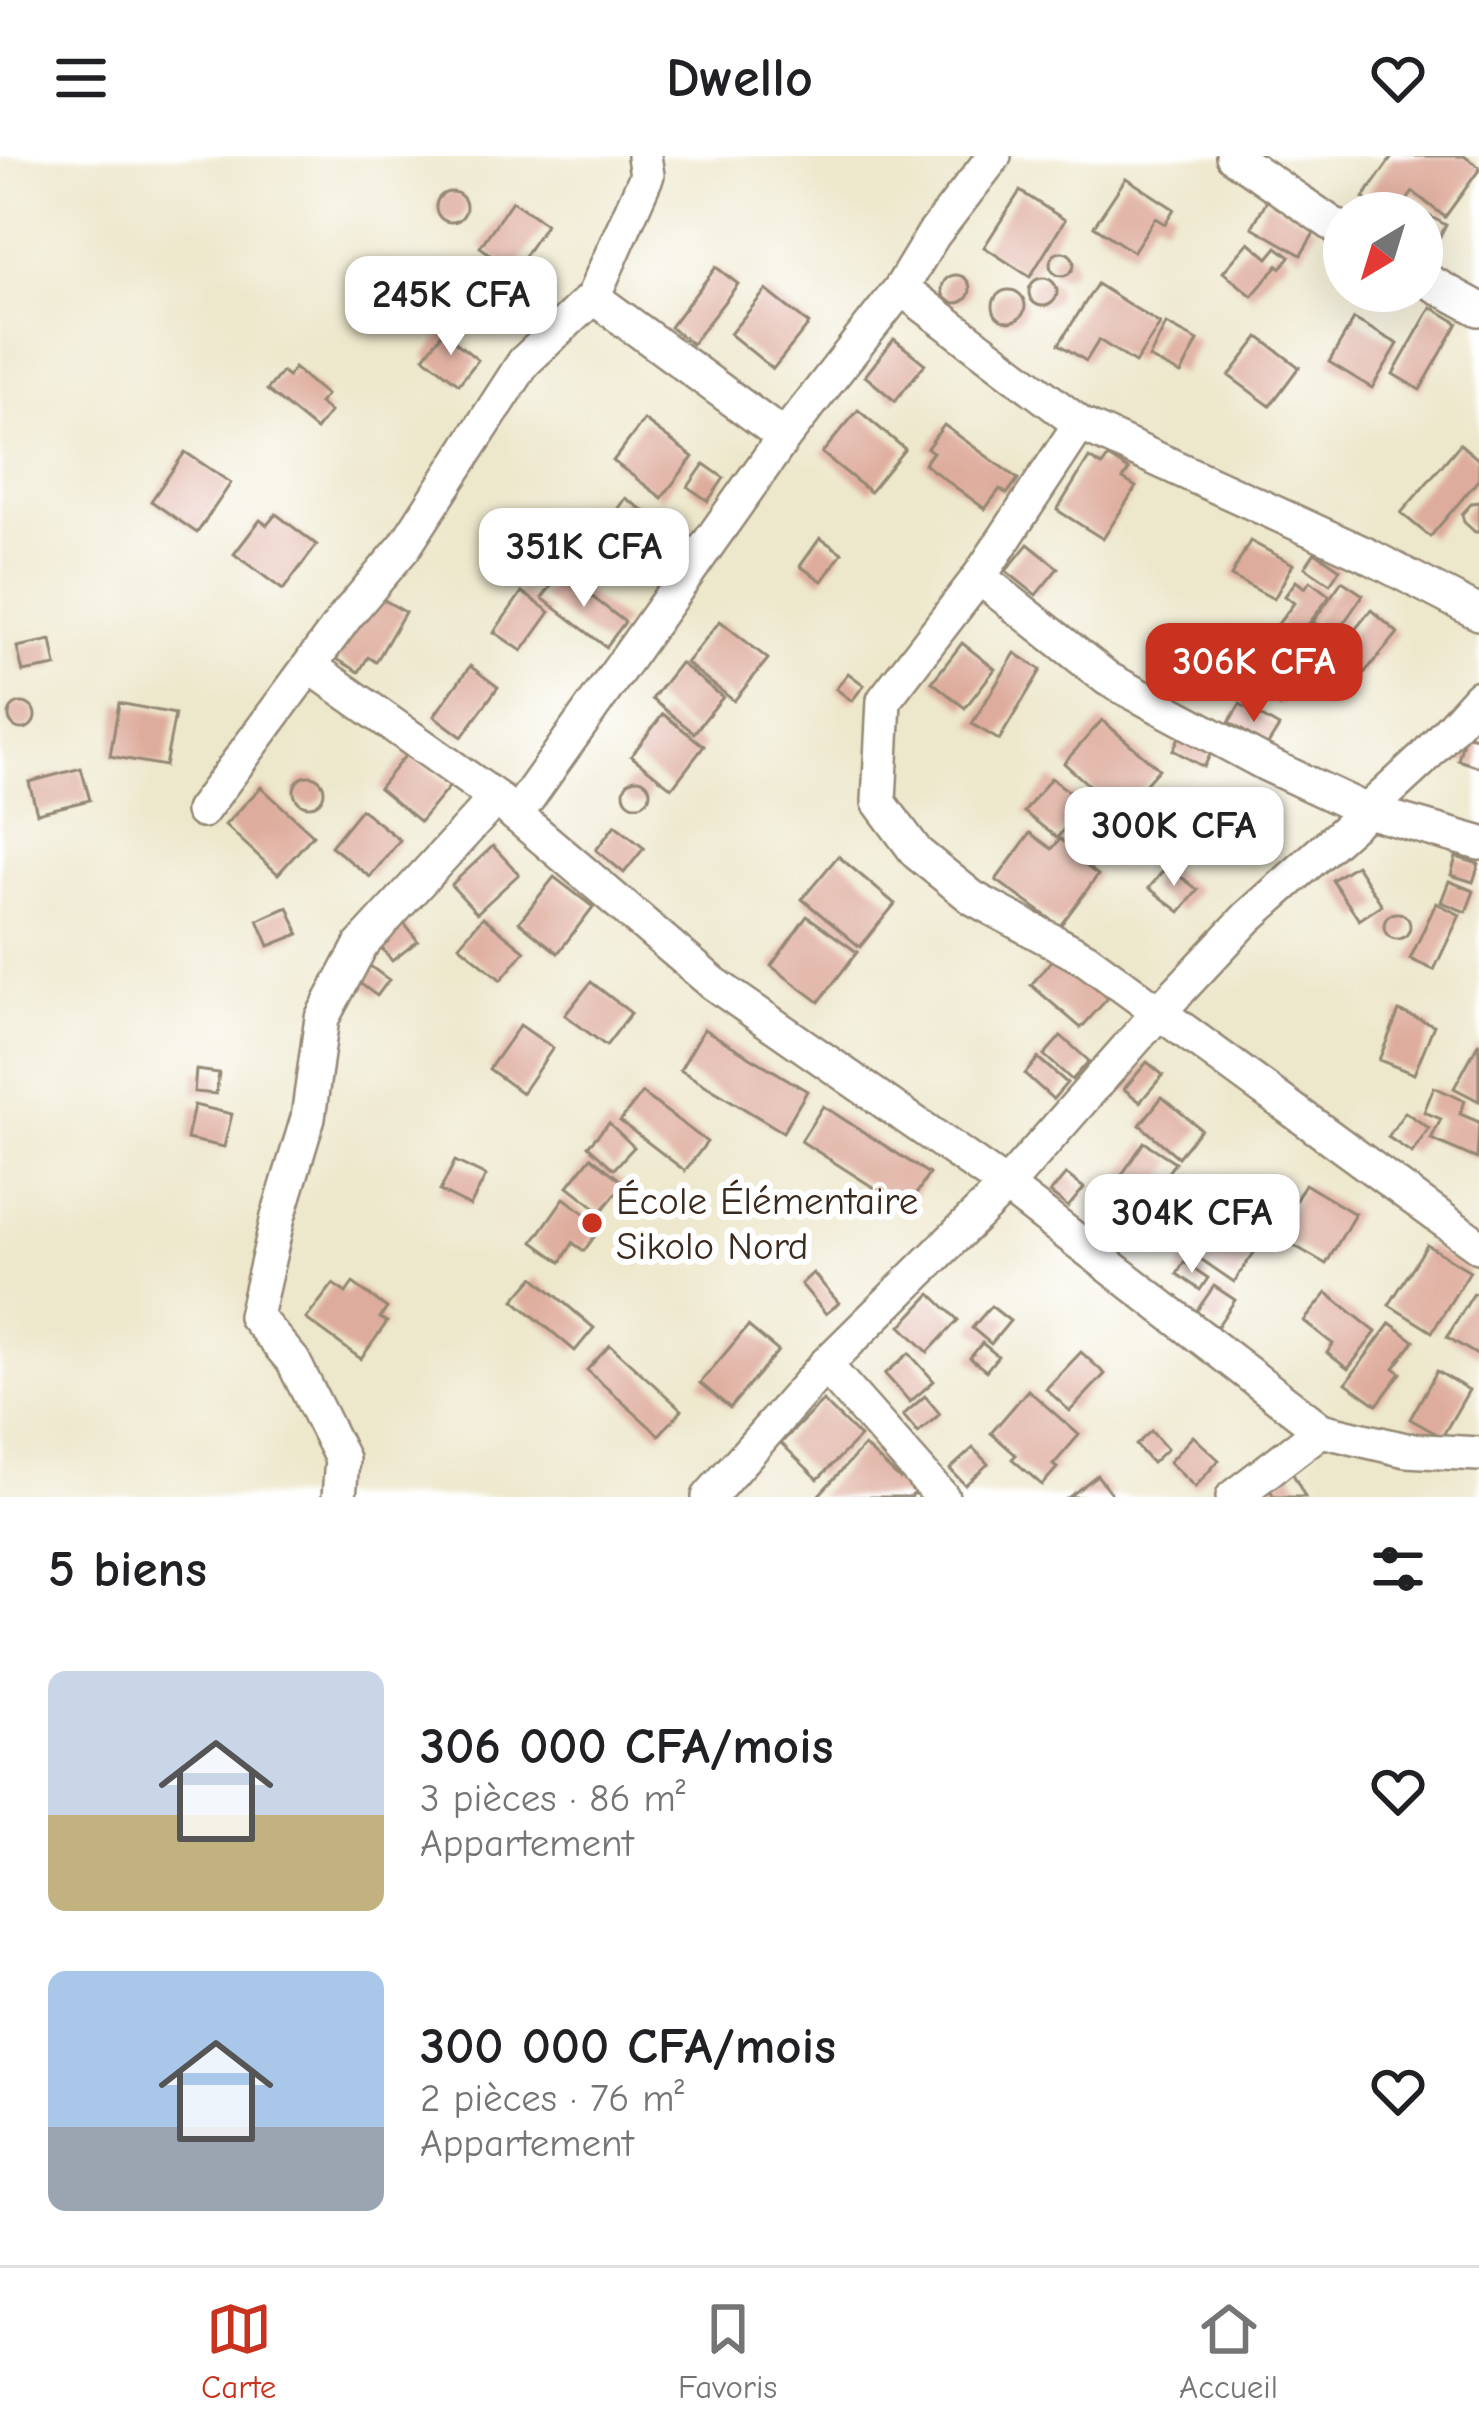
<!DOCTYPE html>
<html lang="fr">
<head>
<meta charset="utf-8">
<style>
  body { margin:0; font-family:"Comic Neue",sans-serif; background:#f6f6f6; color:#202124; height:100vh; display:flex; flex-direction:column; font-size:45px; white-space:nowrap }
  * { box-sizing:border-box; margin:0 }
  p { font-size:39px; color:#757577 }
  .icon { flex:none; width:66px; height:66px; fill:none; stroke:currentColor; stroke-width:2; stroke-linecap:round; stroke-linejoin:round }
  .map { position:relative; height:1341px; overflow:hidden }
  .details { display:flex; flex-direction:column; background:#fff; flex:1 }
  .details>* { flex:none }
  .needle { width:78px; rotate:218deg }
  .controls { position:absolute; left:1323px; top:36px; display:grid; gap:24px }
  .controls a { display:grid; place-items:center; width:120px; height:120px; border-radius:50%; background:#fff; box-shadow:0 12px 48px #0002; font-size:60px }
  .price { position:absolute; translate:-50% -102px; padding:0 27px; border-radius:24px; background:#fff; color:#222; font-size:39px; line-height:78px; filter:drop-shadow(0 3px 6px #0008) }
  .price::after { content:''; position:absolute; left:50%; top:72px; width:36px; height:27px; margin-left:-18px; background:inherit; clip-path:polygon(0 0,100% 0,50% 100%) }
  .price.active { background:#c8321e; color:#fff }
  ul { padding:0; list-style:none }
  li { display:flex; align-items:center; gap:36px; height:300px; padding:0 48px }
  li span { display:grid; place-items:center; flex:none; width:336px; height:240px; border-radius:18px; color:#555 }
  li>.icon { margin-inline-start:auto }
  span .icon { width:144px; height:144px; fill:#fffc; stroke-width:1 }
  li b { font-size:51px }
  h2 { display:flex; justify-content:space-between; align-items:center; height:144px; padding:0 48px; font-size:51px }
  header { display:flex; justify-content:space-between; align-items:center; height:156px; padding:0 48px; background:#fff; font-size:54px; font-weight:600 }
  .dock { display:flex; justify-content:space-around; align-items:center; height:168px; border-top:3px solid #e0e0e0; background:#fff; font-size:33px; color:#757577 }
  .dock a { display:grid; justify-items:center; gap:6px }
  .dock .active { color:#c8321e }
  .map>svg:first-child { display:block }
  .building { fill:#deac9c }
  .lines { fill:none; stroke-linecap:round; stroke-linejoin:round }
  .street-casing { stroke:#948874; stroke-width:38 }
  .street { stroke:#fff; stroke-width:33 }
  .poi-dot { fill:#c8321e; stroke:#fff; stroke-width:4.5 }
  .labels { text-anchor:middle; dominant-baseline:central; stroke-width:12; stroke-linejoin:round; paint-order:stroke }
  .poi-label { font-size:39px; fill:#3b2a1e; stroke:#fff; text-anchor:start }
</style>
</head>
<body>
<header><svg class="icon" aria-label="menu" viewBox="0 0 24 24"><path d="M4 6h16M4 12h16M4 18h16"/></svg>Dwello<svg class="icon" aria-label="heart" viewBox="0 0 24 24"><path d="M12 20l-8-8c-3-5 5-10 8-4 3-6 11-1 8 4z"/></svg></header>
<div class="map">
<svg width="1479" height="1341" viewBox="0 0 1479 1341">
  <rect width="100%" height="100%" fill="#fff"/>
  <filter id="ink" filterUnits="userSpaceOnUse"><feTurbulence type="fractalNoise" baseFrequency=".00833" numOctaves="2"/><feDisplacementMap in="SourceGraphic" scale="24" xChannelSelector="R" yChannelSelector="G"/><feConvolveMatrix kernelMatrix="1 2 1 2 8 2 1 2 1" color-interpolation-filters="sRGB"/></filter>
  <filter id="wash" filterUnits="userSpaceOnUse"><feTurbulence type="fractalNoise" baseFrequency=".004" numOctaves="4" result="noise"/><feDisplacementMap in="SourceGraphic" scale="48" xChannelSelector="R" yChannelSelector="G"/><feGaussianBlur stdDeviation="2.7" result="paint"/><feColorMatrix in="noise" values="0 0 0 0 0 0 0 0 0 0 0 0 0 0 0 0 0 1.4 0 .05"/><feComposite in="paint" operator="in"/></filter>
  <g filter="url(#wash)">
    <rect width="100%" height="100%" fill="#ede7cb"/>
    <g id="blocks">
      <!-- building -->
      <g class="building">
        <path d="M1393 0H1464L1479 11V14L1445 61 1413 36 1398 57H1384L1363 42Z"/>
        <path d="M1126 22 1174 53 1165 68 1155 62 1133 96 1094 70Z"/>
        <path d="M1020 35 1065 64 1030 121 984 91Z"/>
        <circle cx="451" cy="51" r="15"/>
        <path d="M1267 44 1317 72 1301 99 1252 71Z"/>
        <path d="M512 45 546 68 514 115 480 91Z"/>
        <path d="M1422 56 1446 69 1433 93 1422 87Z"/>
        <path d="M1249 86 1268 102 1277 91 1290 101 1281 112 1278 109 1252 140 1223 116Z"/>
        <circle cx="1062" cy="108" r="12"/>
        <path d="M716 111 738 128 692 188 670 171Z"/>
        <circle cx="956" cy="133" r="14"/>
        <circle cx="1043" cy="136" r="14"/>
        <path d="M1097 128 1160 168 1135 207 1099 184 1086 205 1059 188Z"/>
        <path d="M766 134 809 168 773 213 730 178Z"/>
        <circle cx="1009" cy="150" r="16"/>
        <path d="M1431 151 1458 167 1420 234 1393 218Z"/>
        <path d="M1354 163 1398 188 1372 232 1329 206Z"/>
        <path d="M1166 168 1198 185 1181 218 1149 202Z"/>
        <path d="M443 176 478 204 459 228 424 201Z"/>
        <path d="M1259 181 1299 211 1270 250 1229 220Z"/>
        <path d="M894 183 925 208 895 245 865 220Z"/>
        <path d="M294 212 326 239 319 247 330 256 316 274 267 234 282 216 288 221Z"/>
        <path d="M858 254 905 293 870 336 822 297Z"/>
        <path d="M644 264 693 301 662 342 613 305Z"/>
        <path d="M944 269 1018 323 1007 338 1000 333 985 353 924 308 933 296 927 292Z"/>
        <path d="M1460 288 1479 304V323L1430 381 1401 357Z"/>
        <path d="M185 296 231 327 197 377 151 345Z"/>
        <path d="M1108 301 1129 314 1123 323 1136 331 1103 383 1057 354 1089 302 1102 310Z"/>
        <path d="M704 308 724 322 708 345 688 331Z"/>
        <path d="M625 342 677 377 658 405 606 370Z"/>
        <path d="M1479 346V376H1475L1464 366 1462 358 1472 347Z"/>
        <path d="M276 358 317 389 283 434 234 398 260 364 267 369Z"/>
        <path d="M820 382 842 397 822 425 800 410Z"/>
        <path d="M1250 385 1293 408 1274 443 1231 420Z"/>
        <path d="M1028 388 1058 412 1036 439 1006 415Z"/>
        <path d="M1315 396 1340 413 1330 428 1305 411Z"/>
        <path d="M561 417 625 466 606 491 542 442Z"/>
        <path d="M1296 425 1305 432 1310 425 1330 440 1298 482 1278 468 1294 447 1285 440Z"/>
        <path d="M1342 425 1363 439 1334 481 1313 466Z"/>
        <path d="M522 436 550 456 522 495 494 476Z"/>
        <path d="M372 437 405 456 376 506 368 501 359 516 335 502Z"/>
        <path d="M1371 454 1398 477 1361 521 1334 499Z"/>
        <path d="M720 465 768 503 734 545 686 507Z"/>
        <path d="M1313 471 1329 482 1318 499 1301 487Z"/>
        <path d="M1266 474 1310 503 1280 550 1235 521Z"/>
        <path d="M51 484 56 510 23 516 17 491Z"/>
        <path d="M962 487 995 513 965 552 932 526Z"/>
        <path d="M1015 497 1041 514 999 584 972 568Z"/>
        <path d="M680 507 723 541 694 577 652 543Z"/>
        <path d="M470 510 498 531 462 581 434 560Z"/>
        <path d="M848 517 864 529 852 545 836 533Z"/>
        <path d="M119 547 175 558 165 610 110 600Z"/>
        <circle cx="22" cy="560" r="13"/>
        <path d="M1240 548 1279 571 1267 590 1229 566Z"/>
        <path d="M663 558 704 590 672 632 631 600Z"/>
        <path d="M1102 564 1159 613 1120 657 1064 607Z"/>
        <path d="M1181 577 1213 593 1204 611 1173 594Z"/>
        <path d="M1465 578 1479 582V611L1458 604Z"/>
        <path d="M408 596 450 630 420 666 379 632Z"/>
        <path d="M81 612 90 644 37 657 29 626Z"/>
        <circle cx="309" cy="635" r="15"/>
        <path d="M1051 622 1084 647 1057 682 1024 656Z"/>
        <circle cx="637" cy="636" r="13"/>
        <path d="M261 631 313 679 278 718 225 669Z"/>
        <path d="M361 653 400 684 370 721 331 690Z"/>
        <path d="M615 669 644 692 624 717 596 694Z"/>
        <path d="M1030 677 1052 693 1060 683 1078 696 1074 701 1098 719 1060 770 996 724Z"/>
        <path d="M493 690 519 718 477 757 451 729Z"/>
        <path d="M838 700 895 748 860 791 802 743Z"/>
        <path d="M1456 701 1479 708 1473 726 1451 719Z"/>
        <path d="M1356 709 1382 749 1359 764 1332 724Z"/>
        <path d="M1167 710 1198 734 1180 756 1149 732Z"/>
        <path d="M554 721 593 751 558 797 519 766Z"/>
        <path d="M1449 725 1474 735 1466 756 1441 746Z"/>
        <path d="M1436 747 1460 759 1434 814 1410 803Z"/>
        <path d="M288 751 299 778 269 790 258 764Z"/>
        <circle cx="1397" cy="770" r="13"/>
        <path d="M807 760 857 796 819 846 771 810Z"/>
        <path d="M483 761 525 795 501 824 459 789Z"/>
        <path d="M403 766 418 785 392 805 377 786Z"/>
        <path d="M1057 798 1108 842 1081 872 1031 829Z"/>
        <path d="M366 807 389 824 377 840 354 823Z"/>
        <path d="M591 826 631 857 606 890 565 859Z"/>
        <path d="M1399 855 1434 869 1414 918 1379 904Z"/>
        <path d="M520 869 553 892 522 937 489 913Z"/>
        <path d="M704 873 807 935 783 976 680 914Z"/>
        <path d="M1061 880 1089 905 1072 924 1044 899Z"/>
        <path d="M1479 886V945L1454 932Z"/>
        <path d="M1038 902 1067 927 1053 943 1025 918Z"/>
        <path d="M1147 906 1163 919 1140 946 1124 933Z"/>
        <path d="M196 914 219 917 216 938 194 936Z"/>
        <path d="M1434 931 1465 945 1460 958 1479 966 1477 1003 1431 983 1441 963 1424 956Z"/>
        <path d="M642 937 707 986 685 1015 620 965Z"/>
        <path d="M1162 941 1201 973 1178 1001 1140 969Z"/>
        <path d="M194 949 232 958 224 991 187 983Z"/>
        <path d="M823 950 929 1018 907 1053 801 985Z"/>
        <path d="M1405 956 1429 972 1412 997 1388 981Z"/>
        <path d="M609 967 634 991 614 1013 588 990Z"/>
        <path d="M1144 986 1175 1006 1148 1047 1117 1026Z"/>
        <path d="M591 1001 624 1027 601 1056 568 1030Z"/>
        <path d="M455 1005 486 1020 470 1050 440 1035Z"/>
        <path d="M1066 1018 1084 1032 1068 1051 1050 1037Z"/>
        <path d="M1305 1028 1355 1058 1326 1108 1276 1079Z"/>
        <path d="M564 1042 602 1070 584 1095 573 1087 561 1106 533 1086Z"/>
        <path d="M1156 1048 1179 1065 1163 1087 1140 1070Z"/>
        <path d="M1202 1048 1260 1088 1234 1126 1176 1086Z"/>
        <path d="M1427 1089 1470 1115 1432 1176 1389 1149Z"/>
        <path d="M1184 1106 1208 1122 1200 1134 1177 1118Z"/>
        <path d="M813 1117 839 1147 826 1158 801 1128Z"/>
        <path d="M534 1121 594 1172 575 1195 514 1144Z"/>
        <path d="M353 1127 387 1152 380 1162 387 1166 361 1203 306 1163 333 1128 346 1137Z"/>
        <path d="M1214 1130 1235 1144 1217 1171 1196 1156Z"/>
        <path d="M1327 1137 1376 1176 1348 1213 1327 1197 1333 1188 1304 1165Z"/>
        <path d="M1474 1137 1479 1140V1200L1447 1181Z"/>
        <path d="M931 1138 958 1164 928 1196 901 1170Z"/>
        <path d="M991 1150 1010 1165 991 1188 972 1172Z"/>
        <path d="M1390 1167 1414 1185 1394 1212 1401 1217 1377 1249 1346 1227Z"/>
        <path d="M748 1170 778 1195 730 1252 700 1227Z"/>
        <path d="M982 1187 998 1200 986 1215 970 1202Z"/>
        <path d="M610 1189 682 1254 659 1279 587 1214Z"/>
        <path d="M1081 1196 1105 1218 1070 1255 1046 1233Z"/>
        <path d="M909 1197 934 1225 910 1246 885 1218Z"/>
        <path d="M1437 1215 1469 1234 1442 1281 1410 1263Z"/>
        <path d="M1028 1234 1079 1279 1053 1309 1057 1312 1042 1329 1012 1303 1016 1299 991 1277Z"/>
        <path d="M925 1240 940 1258 918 1277 903 1259Z"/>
        <path d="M823 1245 860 1281 818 1323 781 1287Z"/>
        <path d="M1151 1275 1167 1293 1152 1307 1136 1289Z"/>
        <path d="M1193 1280 1219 1304 1195 1331 1169 1306Z"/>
        <path d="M864 1290 900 1323 906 1315 921 1329 911 1341H817Z"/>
        <path d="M973 1292 988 1308 965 1329 950 1313Z"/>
        <path d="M1292 1316 1305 1341H1274L1267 1328Z"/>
        <path d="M1097 1319 1114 1341H1069Z"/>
      </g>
    </g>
  </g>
  <g filter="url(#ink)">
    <use href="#blocks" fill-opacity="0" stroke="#948874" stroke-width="3"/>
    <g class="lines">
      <defs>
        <g id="street">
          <path d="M1233 0 1344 76"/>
          <path d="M1422 122 1479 153"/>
          <path d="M901 132 1080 268 1369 400 1479 457"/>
          <path d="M593 141 784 281"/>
          <path d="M1080 268 979 421 884 544 879 646 917 697 973 742 1086 803 1479 1090"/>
          <path d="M979 421 1108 523 1266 608 1367 655 1422 604 1479 541"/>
          <path d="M311 511 496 642 713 827 1006 1030 1321 1274"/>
          <path d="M202 655 346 460 405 390 524 206 593 141 647 19 644 0"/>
          <path d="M516 659 784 281 901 132 933 79 994 0"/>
          <path d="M825 1209 942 1341"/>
          <path d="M339 1341 342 1303 293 1205 255 1160 278 1061 308 962 322 862 361 789 496 642"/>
          <path d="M709 1341 825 1209 1006 1030 1158 857 1248 761 1367 655 1479 687"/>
          <path d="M1233 1341 1321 1274 1406 1294 1479 1298"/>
        </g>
      </defs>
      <!-- street casing -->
      <use href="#street" class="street-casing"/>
      <!-- street -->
      <use href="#street" class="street"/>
    </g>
  </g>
  <!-- markers -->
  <circle class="poi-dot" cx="592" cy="1067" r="12"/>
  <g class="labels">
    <!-- poi labels -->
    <g class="poi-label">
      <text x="616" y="1045">École Élémentaire<tspan x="616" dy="45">Sikolo Nord</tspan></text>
    </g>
  </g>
</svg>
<div class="controls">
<a><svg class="needle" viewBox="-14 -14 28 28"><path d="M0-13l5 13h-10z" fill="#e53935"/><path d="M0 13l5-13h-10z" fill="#757577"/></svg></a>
</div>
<b class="price" style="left:451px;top:202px">245K CFA</b>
<b class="price" style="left:584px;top:454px">351K CFA</b>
<b class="price active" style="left:1254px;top:569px">306K CFA</b>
<b class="price" style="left:1174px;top:733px">300K CFA</b>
<b class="price" style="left:1192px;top:1120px">304K CFA</b>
</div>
<section class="details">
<h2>5 biens<svg class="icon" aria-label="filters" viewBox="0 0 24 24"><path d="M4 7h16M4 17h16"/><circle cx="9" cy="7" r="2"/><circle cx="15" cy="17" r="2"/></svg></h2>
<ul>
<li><span style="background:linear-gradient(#c9d6e8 60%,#c2b280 0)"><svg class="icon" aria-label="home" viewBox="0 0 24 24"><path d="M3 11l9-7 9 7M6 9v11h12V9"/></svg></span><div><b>306 000 CFA/mois</b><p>3 pièces · 86 m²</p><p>Appartement</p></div><svg class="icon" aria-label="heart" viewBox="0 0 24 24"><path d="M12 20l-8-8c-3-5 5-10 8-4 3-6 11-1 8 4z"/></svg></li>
<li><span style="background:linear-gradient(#a9c7e8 65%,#9aa5b1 0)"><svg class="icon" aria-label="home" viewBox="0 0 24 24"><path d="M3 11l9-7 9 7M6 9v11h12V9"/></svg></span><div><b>300 000 CFA/mois</b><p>2 pièces · 76 m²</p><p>Appartement</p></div><svg class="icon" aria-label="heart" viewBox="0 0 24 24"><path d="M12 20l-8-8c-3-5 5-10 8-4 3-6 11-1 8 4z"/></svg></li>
</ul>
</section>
<nav class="dock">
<a class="active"><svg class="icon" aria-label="map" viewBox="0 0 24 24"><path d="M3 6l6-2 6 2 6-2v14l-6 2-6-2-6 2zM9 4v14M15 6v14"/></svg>Carte</a>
<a><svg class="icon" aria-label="saved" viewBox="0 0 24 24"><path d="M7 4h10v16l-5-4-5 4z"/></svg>Favoris</a>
<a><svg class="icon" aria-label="home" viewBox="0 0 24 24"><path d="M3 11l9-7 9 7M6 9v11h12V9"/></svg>Accueil</a>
</nav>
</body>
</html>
